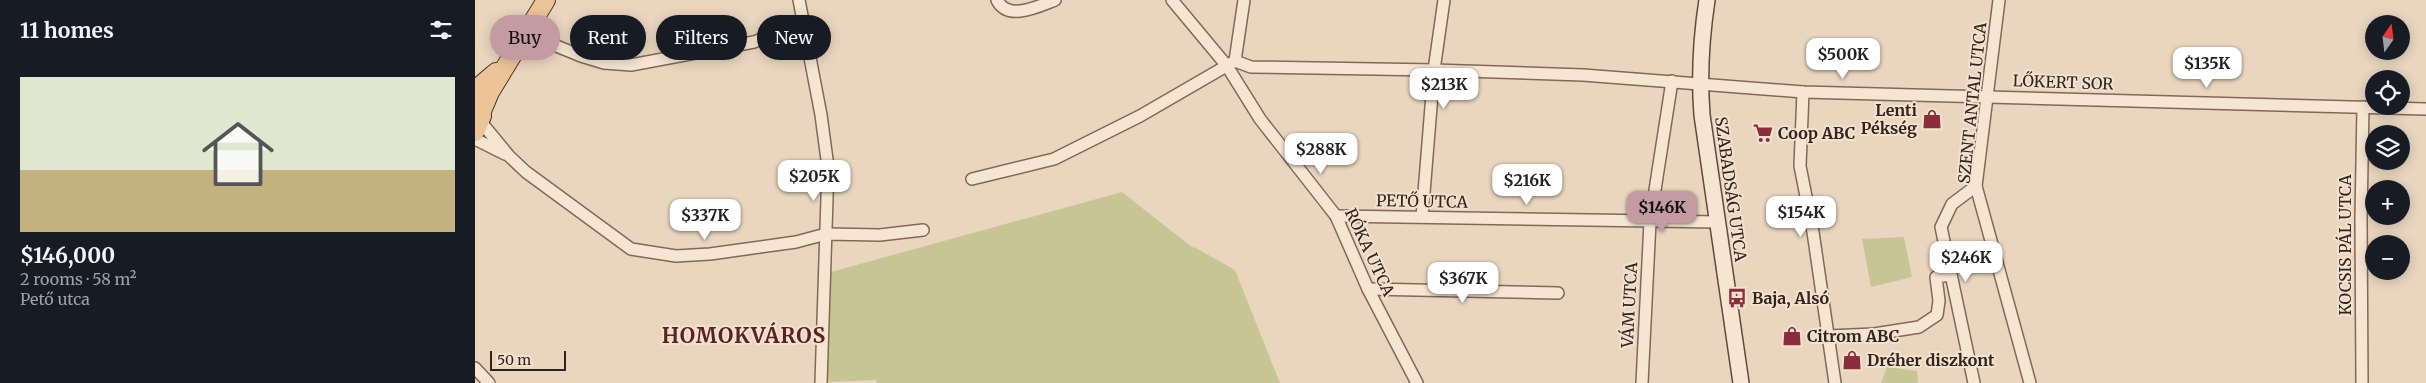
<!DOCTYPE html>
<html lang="en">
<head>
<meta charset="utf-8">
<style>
  body { margin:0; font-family:Merriweather,serif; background:#242831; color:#f1f3f6; height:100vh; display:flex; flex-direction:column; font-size:19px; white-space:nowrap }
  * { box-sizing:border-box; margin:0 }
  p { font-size:16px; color:#9ea1a6 }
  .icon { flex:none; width:28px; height:28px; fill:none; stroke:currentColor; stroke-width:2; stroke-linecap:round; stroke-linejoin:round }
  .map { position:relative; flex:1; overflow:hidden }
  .sheet { display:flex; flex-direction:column; background:#171b24; width:475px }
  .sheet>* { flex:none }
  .hud { position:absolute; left:15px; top:15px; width:475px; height:45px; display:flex; gap:10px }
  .needle { width:32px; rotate:14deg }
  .buttons { position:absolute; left:1890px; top:15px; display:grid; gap:10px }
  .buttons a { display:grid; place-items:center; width:45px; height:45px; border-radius:50%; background:#171b24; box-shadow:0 2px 12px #0003; font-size:25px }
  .scale { position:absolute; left:15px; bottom:12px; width:76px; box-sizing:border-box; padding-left:5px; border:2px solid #32231c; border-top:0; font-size:14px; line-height:18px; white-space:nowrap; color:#32231c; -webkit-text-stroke:4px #f2e2ce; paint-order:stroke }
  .price { position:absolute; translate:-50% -42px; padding:0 11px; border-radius:10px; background:#fff; color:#222; font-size:16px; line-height:32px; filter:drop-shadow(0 1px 2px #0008) }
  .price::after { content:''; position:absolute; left:50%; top:30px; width:15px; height:11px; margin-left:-8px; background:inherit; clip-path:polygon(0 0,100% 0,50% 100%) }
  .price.active { background:#c49aa3; color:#111 }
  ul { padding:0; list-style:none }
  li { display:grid; align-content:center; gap:10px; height:265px; padding:0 20px }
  li span { display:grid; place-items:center; height:155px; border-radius:0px; color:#555 }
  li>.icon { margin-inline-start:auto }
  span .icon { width:90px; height:90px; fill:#fffc; stroke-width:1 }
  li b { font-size:21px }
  h2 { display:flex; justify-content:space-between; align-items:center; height:60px; padding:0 20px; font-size:21px }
  .chip { padding:0 18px; border-radius:22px; background:#171b24; box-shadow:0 2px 12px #0003; font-size:18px; line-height:45px }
  .chip.active { background:#c49aa3; color:#111 }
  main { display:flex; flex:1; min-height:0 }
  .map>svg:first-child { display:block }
  .green { fill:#c7c594 }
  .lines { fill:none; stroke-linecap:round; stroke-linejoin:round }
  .street-casing { stroke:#816859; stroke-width:14 }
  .secondary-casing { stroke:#63493c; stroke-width:18 }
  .primary-casing { stroke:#4f372d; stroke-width:20 }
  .street { stroke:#f6e5d1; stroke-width:11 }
  .secondary { stroke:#f6e5d1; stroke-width:15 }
  .primary { stroke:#ecc498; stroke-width:18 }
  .labels { text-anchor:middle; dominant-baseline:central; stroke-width:4; stroke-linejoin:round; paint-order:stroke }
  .street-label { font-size:16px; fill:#32231c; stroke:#f2e2ce }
  .poi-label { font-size:16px; font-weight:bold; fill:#32231c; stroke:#f2e2ce; text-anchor:start }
  .district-label { font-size:21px; font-weight:bold; letter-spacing:1px; fill:#5b221f; stroke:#f2e2ce }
</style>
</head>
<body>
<main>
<section class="sheet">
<h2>11 homes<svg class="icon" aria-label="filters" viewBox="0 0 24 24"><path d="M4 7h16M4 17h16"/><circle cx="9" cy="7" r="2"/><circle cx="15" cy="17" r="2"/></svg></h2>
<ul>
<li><span style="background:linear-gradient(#dfe7d0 60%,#c2b280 0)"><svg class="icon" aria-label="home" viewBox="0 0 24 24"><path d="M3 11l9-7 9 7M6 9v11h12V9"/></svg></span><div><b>$146,000</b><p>2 rooms · 58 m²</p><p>Pető utca</p></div></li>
</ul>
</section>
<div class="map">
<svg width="1951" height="383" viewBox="0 0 1951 383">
  <rect width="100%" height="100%" fill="#ead6bf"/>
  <!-- green -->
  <g class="green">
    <path d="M647 192 718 248 719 247 760 270 805 383H402L401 380 351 382 345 275Z"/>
    <path d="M1429 237 1437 277 1396 287 1387 239Z"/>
    <path d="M1412 367 1442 371 1443 383H1406Z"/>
  </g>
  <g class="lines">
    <defs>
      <g id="street">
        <path d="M324 0 346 115 353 167 346 383"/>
        <path d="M522 0C533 22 564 6 580 0"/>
        <path d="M697 0 752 66 785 119 861 216 893 289 942 383"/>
        <path d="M1524 0 1501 186 1555 383"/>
        <path d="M52 34 106 56 129 63 156 65 279 42 329 22"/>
        <path d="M760 61 769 0"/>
        <path d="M1328 92 1325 166 1338 232 1360 383"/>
        <path d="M6 122 34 156 51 172 156 249 201 256 235 254 321 242 351 234 405 235 448 230"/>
        <path d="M0 139 30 154"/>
        <path d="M497 179 579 159 665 116 760 61 776 67 959 70 1108 75 1328 92 1951 109"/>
        <path d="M861 216 1243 222"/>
        <path d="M947 217 959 70 969 0"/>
        <path d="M893 289 1083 293"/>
        <path d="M1353 336 1399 334 1444 327 1462 315 1464 301 1461 277 1476 275"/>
        <path d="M0 368 14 383"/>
        <path d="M1167 383 1175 222 1197 81"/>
        <path d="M1499 383 1466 227 1477 204 1501 186"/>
        <path d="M1887 383 1886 218 1888 107"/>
      </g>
      <path id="secondary" d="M1232 0C1226 39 1224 76 1227 115L1266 383"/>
      <g id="primary">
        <path d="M0 90 21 72"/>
        <path d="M7 111 15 92 71 0"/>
        <path d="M0 132 7 116 1 101"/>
      </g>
    </defs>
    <!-- street casing -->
    <use href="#street" class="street-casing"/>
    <!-- secondary casing -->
    <use href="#secondary" class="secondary-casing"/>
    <!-- primary casing -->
    <use href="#primary" class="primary-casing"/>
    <!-- street -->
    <use href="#street" class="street"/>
    <!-- secondary -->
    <use href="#secondary" class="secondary"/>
    <!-- primary -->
    <use href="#primary" class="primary"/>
  </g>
  <!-- icons -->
  <defs>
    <symbol id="shop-bare" viewBox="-9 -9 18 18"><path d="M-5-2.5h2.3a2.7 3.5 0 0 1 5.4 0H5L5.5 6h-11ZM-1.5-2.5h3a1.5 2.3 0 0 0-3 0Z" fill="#8c2d3d" stroke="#f2e2ce" stroke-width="2.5" paint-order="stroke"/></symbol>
    <symbol id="supermarket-bare" viewBox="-9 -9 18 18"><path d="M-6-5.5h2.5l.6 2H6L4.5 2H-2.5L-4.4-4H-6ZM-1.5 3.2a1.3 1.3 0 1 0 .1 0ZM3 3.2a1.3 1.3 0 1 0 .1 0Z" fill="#8c2d3d" stroke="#f2e2ce" stroke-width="2.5" paint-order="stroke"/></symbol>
    <symbol id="bus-bare" viewBox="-9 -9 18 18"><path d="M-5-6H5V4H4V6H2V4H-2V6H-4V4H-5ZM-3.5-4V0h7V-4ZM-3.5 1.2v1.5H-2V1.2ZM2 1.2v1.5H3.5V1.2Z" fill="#8c2d3d" stroke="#f2e2ce" stroke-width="2.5" paint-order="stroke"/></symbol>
  </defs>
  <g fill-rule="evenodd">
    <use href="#shop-bare" x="1443" y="105" width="28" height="28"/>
    <use href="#supermarket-bare" x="1274" y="119" width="28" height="28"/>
    <use href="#bus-bare" x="1248" y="284" width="28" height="28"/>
    <use href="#shop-bare" x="1303" y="322" width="28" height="28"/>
    <use href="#shop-bare" x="1363" y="346" width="28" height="28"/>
  </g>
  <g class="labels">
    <!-- street labels -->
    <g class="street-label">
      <text transform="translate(1588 82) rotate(2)">LŐKERT SOR</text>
      <text transform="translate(1497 103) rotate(-84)">SZENT ANTAL UTCA</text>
      <text transform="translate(1256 189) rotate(82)">SZABADSÁG UTCA</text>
      <text transform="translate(947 201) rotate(1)">PETŐ UTCA</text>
      <text transform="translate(1870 245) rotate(-90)">KOCSIS PÁL UTCA</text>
      <text transform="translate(895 252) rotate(65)">RÓKA UTCA</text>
      <text transform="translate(1154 305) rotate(-87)">VÁM UTCA</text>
    </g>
    <!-- poi labels -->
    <g class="poi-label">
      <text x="1442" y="110" text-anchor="end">Lenti<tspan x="1442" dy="18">Pékség</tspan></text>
      <text x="1303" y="133">Coop ABC</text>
      <text x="1277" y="298">Baja, Alsó</text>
      <text x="1332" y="336">Citrom ABC</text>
      <text x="1392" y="360">Dréher diszkont</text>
    </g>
    <!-- district labels -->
    <g class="district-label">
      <text x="269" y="335">HOMOKVÁROS</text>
    </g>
  </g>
</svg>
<div class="buttons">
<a><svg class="needle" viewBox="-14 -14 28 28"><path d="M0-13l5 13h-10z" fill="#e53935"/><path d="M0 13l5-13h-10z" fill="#9ea1a6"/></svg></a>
<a><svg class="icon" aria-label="locate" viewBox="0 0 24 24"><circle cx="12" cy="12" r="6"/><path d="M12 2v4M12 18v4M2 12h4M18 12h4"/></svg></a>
<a><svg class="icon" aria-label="layers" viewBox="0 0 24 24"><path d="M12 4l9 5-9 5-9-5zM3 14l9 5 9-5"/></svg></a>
<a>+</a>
<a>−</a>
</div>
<div class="scale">50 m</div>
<b class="price" style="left:1368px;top:80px">$500K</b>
<b class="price" style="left:1732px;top:89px">$135K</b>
<b class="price" style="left:969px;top:110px">$213K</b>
<b class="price" style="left:846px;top:175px">$288K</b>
<b class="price" style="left:339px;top:202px">$205K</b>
<b class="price" style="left:1052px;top:206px">$216K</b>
<b class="price active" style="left:1187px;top:233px">$146K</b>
<b class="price" style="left:1326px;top:238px">$154K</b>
<b class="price" style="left:230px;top:241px">$337K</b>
<b class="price" style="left:1491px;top:283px">$246K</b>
<b class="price" style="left:988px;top:304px">$367K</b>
<div class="hud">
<a class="chip active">Buy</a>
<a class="chip">Rent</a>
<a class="chip">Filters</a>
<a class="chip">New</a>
</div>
</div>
</main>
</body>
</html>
